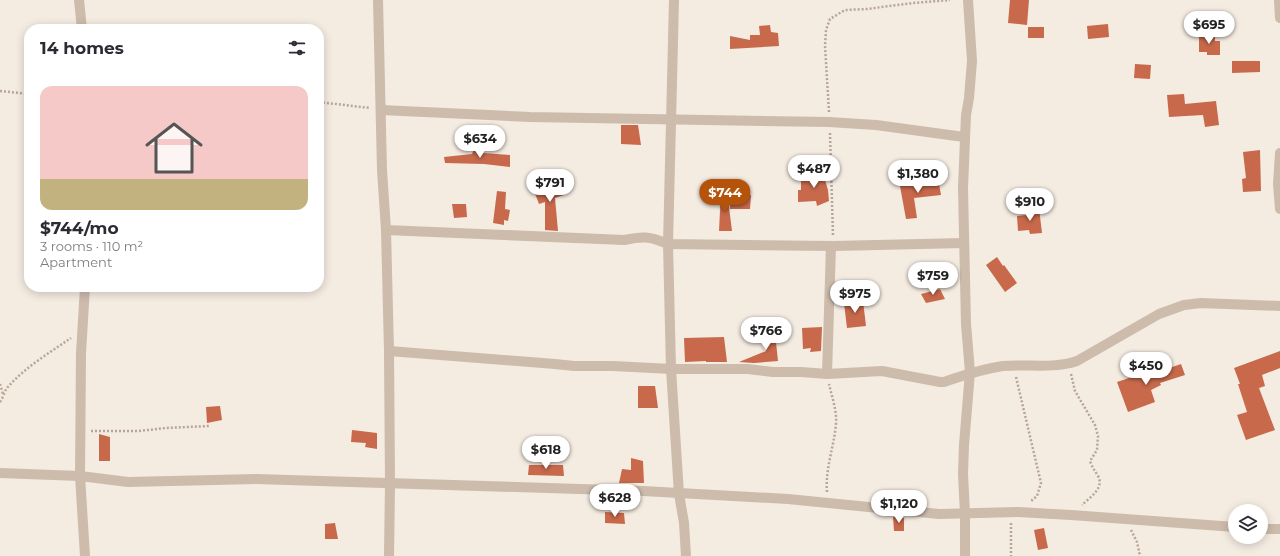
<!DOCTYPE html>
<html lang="en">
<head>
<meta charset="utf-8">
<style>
  body { margin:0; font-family:Montserrat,sans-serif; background:#f7f7f7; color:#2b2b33; height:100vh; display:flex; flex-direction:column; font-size:15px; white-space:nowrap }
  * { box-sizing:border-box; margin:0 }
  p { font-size:13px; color:#7c7c81 }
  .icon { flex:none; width:22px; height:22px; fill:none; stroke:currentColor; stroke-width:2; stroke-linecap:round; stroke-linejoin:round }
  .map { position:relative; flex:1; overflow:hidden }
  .sheet { position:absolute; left:24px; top:24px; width:300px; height:268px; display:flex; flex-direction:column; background:#fff; border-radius:16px; box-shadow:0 2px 10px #0003 }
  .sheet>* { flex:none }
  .controls { position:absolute; left:1228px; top:504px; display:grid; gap:8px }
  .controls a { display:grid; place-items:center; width:40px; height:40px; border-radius:50%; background:#fff; box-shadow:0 2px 10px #0003; font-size:20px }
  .price { position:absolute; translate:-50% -34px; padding:0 9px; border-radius:14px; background:#fff; color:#222; font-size:13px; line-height:26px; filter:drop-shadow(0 1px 2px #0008) }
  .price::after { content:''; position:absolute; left:50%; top:24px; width:12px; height:9px; margin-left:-6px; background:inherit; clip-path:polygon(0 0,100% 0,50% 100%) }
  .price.selected { background:#b45309; color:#fff }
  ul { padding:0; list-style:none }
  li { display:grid; align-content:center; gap:8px; height:212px; padding:0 16px }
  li+li { border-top:1px solid #e1e1e2 }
  li span { display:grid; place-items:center; height:124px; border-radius:12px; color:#555 }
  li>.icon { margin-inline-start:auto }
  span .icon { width:72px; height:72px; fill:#fffc; stroke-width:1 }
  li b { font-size:17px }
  h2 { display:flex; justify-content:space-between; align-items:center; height:48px; padding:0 16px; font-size:17px }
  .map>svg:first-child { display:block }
  .building { fill:#c8694b }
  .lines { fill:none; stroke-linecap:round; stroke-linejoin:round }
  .path { stroke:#b9a596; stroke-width:2.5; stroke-dasharray:2 2; stroke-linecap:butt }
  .minor { stroke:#cdbbac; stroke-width:10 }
  .tertiary { stroke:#cdbbac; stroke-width:10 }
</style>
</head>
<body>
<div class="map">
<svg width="1280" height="556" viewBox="0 0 1280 556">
  <rect width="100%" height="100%" fill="#f4ebe1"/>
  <!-- building -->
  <g class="building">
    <path d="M1010 0H1029L1027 25 1008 23Z"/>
    <path d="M1108 24 1109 37 1088 39 1087 26Z"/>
    <path d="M770 25 771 32 778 33 779 46 730 49V36L750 40V35H760L759 26Z"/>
    <rect x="1028" y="27" width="16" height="11"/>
    <path d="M1199 36H1215V41H1220V55H1207V52H1199Z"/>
    <path d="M1232 61H1260V72L1232 73Z"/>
    <path d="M1135 64 1151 65 1150 79 1134 78Z"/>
    <path d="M1184 94 1185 104 1216 101 1219 125 1205 127 1203 115 1169 117 1167 95Z"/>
    <path d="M621 125H638L641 145 621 144Z"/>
    <path d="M474 149 483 151V153L510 155V167L484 164 445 163 444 157 472 154Z"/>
    <path d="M1260 150 1261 191 1243 192 1242 179 1246 178 1243 152Z"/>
    <path d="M823 173 828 190 829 201 817 206 816 201 798 202V190H801V175Z"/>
    <path d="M938 178 941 195 914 198 917 218 906 219 900 186 915 184V181Z"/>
    <path d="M546 179H553L554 185 558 184 564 195 555 198 558 231 545 230V202L539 204 534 191 546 188Z"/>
    <path d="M497 191 506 192 505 209 510 210 508 221 504 220V225L493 223Z"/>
    <path d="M721 191H727L732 231H719Z"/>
    <path d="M731 195H751L750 209H730Z"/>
    <path d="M452 204H466L467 217 454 218Z"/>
    <path d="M1039 208 1042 233 1030 234 1029 230 1018 231 1017 216 1027 215 1026 210Z"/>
    <path d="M997 257 1003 266 1004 265 1017 283 1005 292 986 265Z"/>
    <path d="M940 289 945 299 926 303 921 294Z"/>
    <path d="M863 301 866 326 847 328 844 303Z"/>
    <path d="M822 327 821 351 810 352 811 348 803 349 802 328Z"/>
    <path d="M775 333 778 361 754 363 739 362 766 351 764 334Z"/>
    <path d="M724 337 727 362H706V361L685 362 684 338Z"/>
    <path d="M1280 351V368L1262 375 1265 386 1259 388 1275 430 1246 440 1237 415 1247 412 1238 384H1240L1234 368Z"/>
    <path d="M1181 364 1185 375 1160 383 1161 385 1151 390 1155 402 1128 412 1117 382 1135 376 1153 368 1155 373Z"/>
    <path d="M638 386H655L658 408H638Z"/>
    <path d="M220 406 222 420 207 423 206 407Z"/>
    <path d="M352 430 377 433V449L365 447 366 443 351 442Z"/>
    <path d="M99 434 110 437V461H99Z"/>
    <path d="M631 458 643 461 644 483H619L622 469 631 470Z"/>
    <path d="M529 465H563L564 476 528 475Z"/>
    <path d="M605 512 624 513 625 524 605 523Z"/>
    <path d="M893 517 904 518V531H894Z"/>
    <path d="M335 523 338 539H325V524Z"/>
    <path d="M1044 528 1048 548 1038 550 1034 530Z"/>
  </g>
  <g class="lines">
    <!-- path -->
    <g class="path">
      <path d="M0 91 29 94"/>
      <path d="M319 102 370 108"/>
      <path d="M829 112 825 46 826 30 830 19 845 10 867 9 913 3 950 0"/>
      <path d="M830 133 833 236"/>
      <path d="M1071 374 1075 391 1095 425 1098 436 1097 450 1090 461C1092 467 1095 471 1098 476 1105 488 1089 498 1082 505"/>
      <path d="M1016 377 1041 483 1037 496 1031 501"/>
      <path d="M0 384 3 394"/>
      <path d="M0 402C3 398 4 392 7 388 24 368 49 353 71 338"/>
      <path d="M91 431H139L166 428 209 426"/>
      <path d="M827 492C825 469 834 447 836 424 837 411 832 397 829 384"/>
      <path d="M1011 523V556"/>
      <path d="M1131 530 1137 542 1140 556"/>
    </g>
    <!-- minor -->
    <g class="minor">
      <path d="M79 0 82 29"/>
      <path d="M674 0 668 244 671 369 679 494 684 523 686 556"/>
      <path d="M1279 0 1280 18"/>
      <path d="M381 110 530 117 829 122 876 125 964 137"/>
      <path d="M1280 153 1278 184 1280 209"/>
      <path d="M386 230 624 240C643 236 649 236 668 244L834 246 964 243"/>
      <path d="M389 351 555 364 574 366H613L671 369H748L773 372H801L827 374 882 371 940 382H944C964 375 982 369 1003 366 1028 364 1053 369 1077 361L1159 314 1184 305 1201 303 1280 306"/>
      <path d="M827 374 831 246"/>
      <path d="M0 473 80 476 128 482 256 479 643 491 788 499 939 514 1018 512 1071 515 1235 527"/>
      <path d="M1261 529H1280"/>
      <path d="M85 556 80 476 81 353 85 287"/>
      <path d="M965 556V514L963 474 964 445 970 372 966 324 963 188 966 115 969 98 972 61 968 0"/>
    </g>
    <!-- tertiary -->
    <path class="tertiary" d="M378 0 382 170 386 230 389 351 390 484 389 556"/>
  </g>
</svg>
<div class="controls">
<a><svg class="icon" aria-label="layers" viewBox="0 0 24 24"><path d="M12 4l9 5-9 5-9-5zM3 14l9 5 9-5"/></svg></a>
</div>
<b class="price" style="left:1209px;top:45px">$695</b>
<b class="price" style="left:480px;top:159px">$634</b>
<b class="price" style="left:814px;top:189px">$487</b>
<b class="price" style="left:918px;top:194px">$1,380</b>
<b class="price" style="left:550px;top:203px">$791</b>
<b class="price selected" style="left:725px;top:213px">$744</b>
<b class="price" style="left:1030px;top:222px">$910</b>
<b class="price" style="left:933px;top:296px">$759</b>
<b class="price" style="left:855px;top:314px">$975</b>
<b class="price" style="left:766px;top:351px">$766</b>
<b class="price" style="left:1146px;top:386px">$450</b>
<b class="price" style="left:546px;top:470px">$618</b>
<b class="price" style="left:615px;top:518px">$628</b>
<b class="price" style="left:899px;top:524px">$1,120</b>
<section class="sheet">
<h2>14 homes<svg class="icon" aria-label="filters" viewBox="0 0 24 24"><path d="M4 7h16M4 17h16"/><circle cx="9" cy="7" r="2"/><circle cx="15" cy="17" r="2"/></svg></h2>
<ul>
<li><span style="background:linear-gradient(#f6c9c9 75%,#c2b280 0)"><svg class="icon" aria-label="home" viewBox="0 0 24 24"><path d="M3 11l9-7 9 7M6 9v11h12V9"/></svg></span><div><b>$744/mo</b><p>3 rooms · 110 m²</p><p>Apartment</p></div></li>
</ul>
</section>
</div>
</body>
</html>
